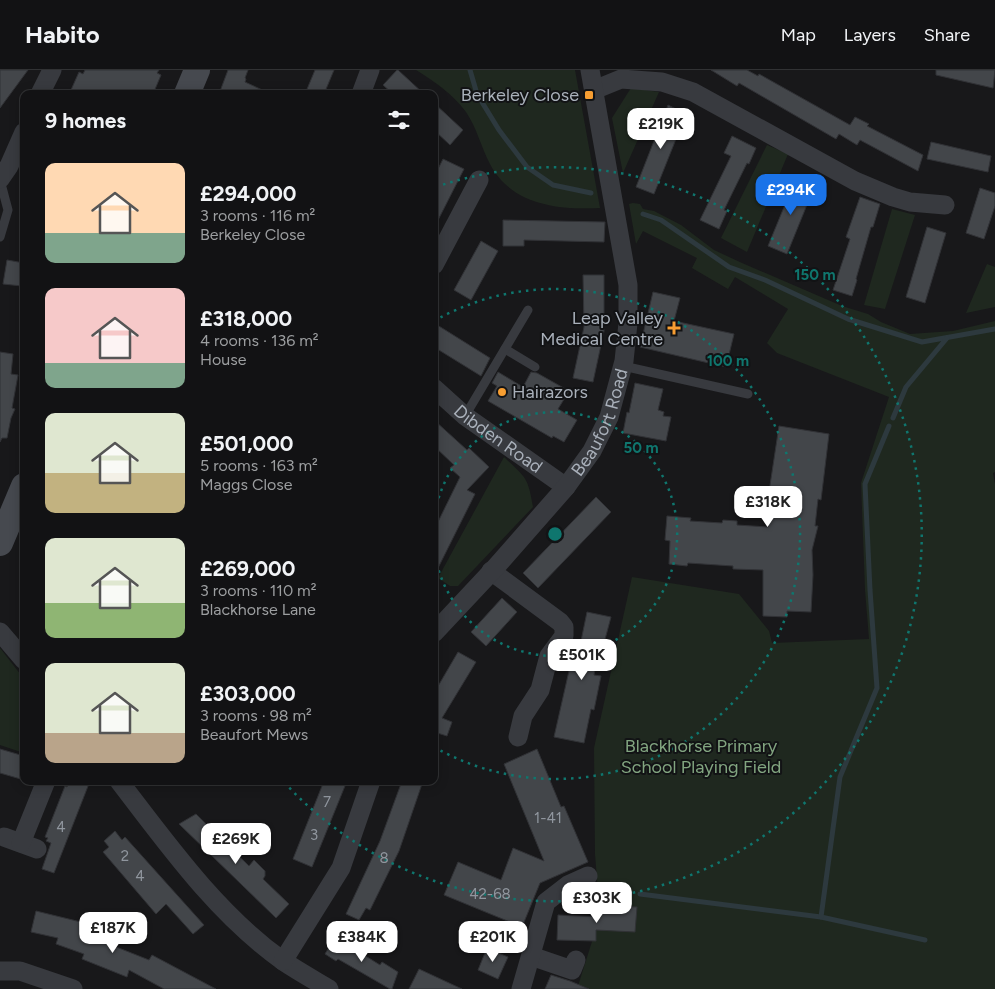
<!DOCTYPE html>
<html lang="en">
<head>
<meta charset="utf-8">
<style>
  body { margin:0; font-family:Figtree,sans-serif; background:#1f2022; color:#f1f3f6; height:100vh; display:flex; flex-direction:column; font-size:19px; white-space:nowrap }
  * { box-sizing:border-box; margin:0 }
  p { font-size:16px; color:#9c9ea0 }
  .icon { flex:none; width:28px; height:28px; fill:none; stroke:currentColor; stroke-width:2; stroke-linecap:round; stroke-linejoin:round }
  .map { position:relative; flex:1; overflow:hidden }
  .drawer { position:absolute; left:20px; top:20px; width:418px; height:695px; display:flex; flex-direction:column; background:#121214; border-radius:10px; box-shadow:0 2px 12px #0003,0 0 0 1px #313234 }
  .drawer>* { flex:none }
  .price { position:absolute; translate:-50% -42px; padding:0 11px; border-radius:10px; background:#fff; color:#222; font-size:16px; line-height:32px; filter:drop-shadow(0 1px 2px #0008) }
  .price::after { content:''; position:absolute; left:50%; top:30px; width:15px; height:11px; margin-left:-8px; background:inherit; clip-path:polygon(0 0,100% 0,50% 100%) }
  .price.selected { background:#1a73e8; color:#fff }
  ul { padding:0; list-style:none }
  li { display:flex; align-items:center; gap:15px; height:125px; padding:0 25px }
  li span { display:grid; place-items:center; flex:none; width:140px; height:100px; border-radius:10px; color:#555 }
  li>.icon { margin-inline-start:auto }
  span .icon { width:60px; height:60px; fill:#fffc; stroke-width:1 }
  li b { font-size:21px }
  h2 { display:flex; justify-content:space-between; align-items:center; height:60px; padding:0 25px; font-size:21px }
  header { display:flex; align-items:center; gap:30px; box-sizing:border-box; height:70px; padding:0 25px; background:#121214; border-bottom:1px solid #313234 }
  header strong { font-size:24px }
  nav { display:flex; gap:28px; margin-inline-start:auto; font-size:18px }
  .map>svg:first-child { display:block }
  .green { fill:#1f281f }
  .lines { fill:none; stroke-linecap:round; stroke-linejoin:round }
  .stream { stroke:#2d393e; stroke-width:5 }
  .building { fill:#43464a; stroke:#313236 }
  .lane { stroke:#383a3f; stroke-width:9 }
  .street { stroke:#383a3f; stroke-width:19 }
  .secondary { stroke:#46494f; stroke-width:26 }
  .ring { fill:none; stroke:#0f766e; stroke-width:2.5; stroke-dasharray:2.5 5 }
  .poi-dot { fill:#f79e32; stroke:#121315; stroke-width:2 }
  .labels { text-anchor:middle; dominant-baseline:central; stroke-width:4; stroke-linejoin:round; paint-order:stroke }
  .number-label { font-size:15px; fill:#90969e }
  .poi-label { font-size:18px; fill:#a9b0ba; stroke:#121315; text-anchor:end }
  .street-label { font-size:18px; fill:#a9b0ba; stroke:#121315 }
  .park-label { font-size:18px; fill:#82a580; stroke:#121315 }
  .centre { fill:#0f766e; stroke:#121315; stroke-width:2.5 }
  .ring-label { font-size:15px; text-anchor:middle; font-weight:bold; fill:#0f766e; stroke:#121315; stroke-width:4; stroke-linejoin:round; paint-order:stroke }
</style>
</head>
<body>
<header>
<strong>Habito</strong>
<nav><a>Map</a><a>Layers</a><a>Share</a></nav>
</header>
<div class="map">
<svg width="995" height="919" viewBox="0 0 995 919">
  <rect width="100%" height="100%" fill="#18181a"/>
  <!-- green -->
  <g class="green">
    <path d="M416 0H575L600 138C559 140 511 135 490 94 481 77 477 58 466 42 453 24 434 11 416 0Z"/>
    <path d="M631 18 659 22 623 103 612 48Z"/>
    <path d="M767 75 788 84 747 182 721 168Z"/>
    <path d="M633 133 640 134 643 139 654 141 681 155 714 180 742 193 842 236 868 244 881 252 910 264 953 261 995 251V402L993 403 995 414V919H577L595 862 598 821 595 784 594 678 632 507 739 524 769 561 772 573 869 569 865 520 861 413 889 327 777 283 767 273 788 239 735 207 728 219 692 198 697 188 643 161 636 174 629 134Z"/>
    <path d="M892 139 915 145 885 239 864 235Z"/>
    <path d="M987 194 995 197V237L966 243Z"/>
    <path d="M504 387C526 408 528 407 533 437L458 516H450L438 508Z"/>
    <path d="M0 578 24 609V683L0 675Z"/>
  </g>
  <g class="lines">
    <!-- stream -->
    <g class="stream">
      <path d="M470 0 477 24 499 60 527 97 553 115 591 123"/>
      <path d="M643 144 661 150 729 197 765 210 848 249 922 272 995 259"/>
      <path d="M893 348 906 317 947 268"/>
      <path d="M640 824 821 847 925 870"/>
      <path d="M821 847 840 707 877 618 870 520 865 414 889 356"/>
    </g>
  </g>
  <!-- building -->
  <g class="building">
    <path d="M0 0H28L0 38Z"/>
    <path d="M85 0H159L157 3 161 5 153 24H80L71 20 79 2 83 4Z"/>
    <path d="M228 0H248L245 8 246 9 245 12 271 24H219Z"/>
    <path d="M315 0H334L324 24H305Z"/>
    <path d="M397 0H398L424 24H393L383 15Z"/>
    <path d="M711 0H747L758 6 759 4 850 55 855 47 869 54 867 56 923 85 918 101 860 70 857 75 839 64 836 69 739 13 737 16Z"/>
    <path d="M936 0H995L993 18 936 5Z"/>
    <path d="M434 33 463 60 450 75 434 60Z"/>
    <path d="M668 35 686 44 654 124 636 117Z"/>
    <path d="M732 66 756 78 749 94 747 93 724 140 727 141 719 159 700 150 731 86 724 83Z"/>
    <path d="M931 72 991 86 988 102 927 89Z"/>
    <path d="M443 89 464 99 434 158V107Z"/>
    <path d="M796 108 815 115 787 184 768 176Z"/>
    <path d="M980 118 995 123V136L984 169 966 163Z"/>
    <path d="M860 127 880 134 873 157H871L856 209 857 210 852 226 833 220 850 169 846 167Z"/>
    <path d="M503 150 605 152 604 172 524 170V176H503Z"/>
    <path d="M927 157 946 163 925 233 906 227Z"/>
    <path d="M481 171 498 181 471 230 454 220Z"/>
    <path d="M7 190 24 193 22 216 3 214Z"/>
    <path d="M583 205H604V261L593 312 573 308 584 257Z"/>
    <path d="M653 222 680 228 674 251 734 264 726 297 640 277Z"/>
    <path d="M434 253 490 288 481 306 434 277Z"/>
    <path d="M0 282 13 284 11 304 18 305 12 338 15 339 11 348 7 368H2L0 372Z"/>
    <path d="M498 302 523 317 531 302 537 303 569 321 558 339 577 350 564 372 553 366 552 368 488 331 497 316 492 313Z"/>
    <path d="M635 313 663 319 658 340 664 342 663 346 671 347 666 371 623 363 627 342 629 343Z"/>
    <path d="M434 350 467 380 469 378 489 397 467 420 475 424 434 506V460L460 407 450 398 454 395 434 376Z"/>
    <path d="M779 356 829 364 821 430 818 429 815 456H818L812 480 813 505 811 542 787 541V547L763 546V500L733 499V496L688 493 687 496 669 494 670 471 665 470 667 446 691 448 690 451 722 453 723 450 737 451V455L768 457 771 422H769Z"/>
    <path d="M596 427 611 442 538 518 523 503Z"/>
    <path d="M502 528 517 542 486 576 471 562Z"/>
    <path d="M587 542 611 547 604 573 600 572 594 605 601 606 594 640 591 639 584 673 554 667 576 570 581 571Z"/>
    <path d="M458 582 476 592 442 648 452 652 447 666 434 662V623Z"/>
    <path d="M0 679 24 686V710L0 703Z"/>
    <path d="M537 679 561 737 564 736 588 792 540 813 522 857 444 825 458 792 501 810 513 778 544 791 504 694Z"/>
    <path d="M69 711H90L54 803 42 799 51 773 46 771 48 768 45 767 65 716 67 717Z"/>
    <path d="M324 711H347L312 797 293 789Z"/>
    <path d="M402 711H423L399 781 370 840 366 838 359 850 346 844 380 771Z"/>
    <path d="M196 744 249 796 254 790 265 801V806L263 809 289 834 276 848 179 754Z"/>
    <path d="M115 761 122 770 125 767 204 855 193 864 166 834 156 844 103 782 109 777 104 771Z"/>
    <path d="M601 836 637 837 635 862 596 860V871L557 870 558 845 601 847Z"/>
    <path d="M36 841 85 853 81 863 149 890 152 885 216 919H164L129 900 127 907 82 889 84 884 56 874 58 868 31 862Z"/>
    <path d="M335 867 380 895 382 892 398 902 392 919H390L338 889 336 891 325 884Z"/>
    <path d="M487 878 508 887 498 909 478 900Z"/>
    <path d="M419 899 462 919H409Z"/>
    <path d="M551 905 570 911 589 919H545Z"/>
  </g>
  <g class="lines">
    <!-- lane -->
    <g class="lane">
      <path d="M0 110 8 140 0 167"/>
      <path d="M505 279 535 297"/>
      <path d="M623 296 748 324"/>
      <path d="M465 346 528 240"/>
    </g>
    <!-- street -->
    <g class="street">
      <path d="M594 20 621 9 662 12 693 22 855 111 893 127 910 132 945 135"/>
      <path d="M40 24 52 0"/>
      <path d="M361 24 370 0"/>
      <path d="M0 109 9 96 24 62"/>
      <path d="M434 195 479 110"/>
      <path id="s1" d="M434 318 465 346 566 417"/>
      <path d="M491 501 560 552 564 557V566L549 586 540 620 523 646 518 667"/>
      <path d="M0 562 24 590"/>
      <path id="s2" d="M434 563 494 499 566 417 592 381 609 347 624 291 628 253V215L590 0"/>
      <path d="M119 711C168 775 217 844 283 891 298 901 314 910 329 919"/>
      <path d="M4 767 37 779"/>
      <path d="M21 773 46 711"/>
      <path d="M531 886 572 900 576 890"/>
      <path d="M283 891 341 798 371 711"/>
      <path d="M0 901H20L73 919"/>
      <path d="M521 919 546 832 568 815 588 806"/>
    </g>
    <!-- secondary -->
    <g class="secondary">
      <path d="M187 24 197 0"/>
      <path d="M0 473 24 416"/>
    </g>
  </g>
  <!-- distance rings -->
  <g class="ring">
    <path d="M434 450A122 122 0 1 1 434 478"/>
    <path d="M434 251A245 245 0 1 1 434 677"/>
    <path d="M436 117A367 367 0 1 1 284 712"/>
  </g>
  <!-- markers -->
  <g class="poi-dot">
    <rect x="584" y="20" width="10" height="10" rx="2.5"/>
    <path d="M671.5 250.5h5v5h5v5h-5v5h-5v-5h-5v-5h5z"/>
    <circle cx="502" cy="322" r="5"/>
  </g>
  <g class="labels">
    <!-- number labels -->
    <g class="number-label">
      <text x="327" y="732">7</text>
      <text x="548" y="748">1-41</text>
      <text x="61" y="757">4</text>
      <text x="314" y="765">3</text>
      <text x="125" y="786">2</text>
      <text x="384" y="788">8</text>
      <text x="140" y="806">4</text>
      <text x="490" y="824">42-68</text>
    </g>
    <!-- poi labels -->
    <g class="poi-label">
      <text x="579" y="25">Berkeley Close</text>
      <text x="663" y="248">Leap Valley<tspan x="663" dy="21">Medical Centre</tspan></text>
      <text x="512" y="322" text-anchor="start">Hairazors</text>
    </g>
    <!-- street labels -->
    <g class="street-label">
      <text stroke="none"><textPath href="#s2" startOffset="271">Beaufort Road</textPath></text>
      <text stroke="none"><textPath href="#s1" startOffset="82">Dibden Road</textPath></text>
    </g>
    <!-- park labels -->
    <g class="park-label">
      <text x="701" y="676">Blackhorse Primary<tspan x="701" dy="21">School Playing Field</tspan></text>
    </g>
  </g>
  <circle cx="555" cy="464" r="8" class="centre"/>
  <g class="ring-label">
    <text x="815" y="210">150 m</text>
    <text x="728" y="296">100 m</text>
    <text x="641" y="383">50 m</text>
  </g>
</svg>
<b class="price" style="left:661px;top:80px">£219K</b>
<b class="price selected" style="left:791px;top:146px">£294K</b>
<b class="price" style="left:768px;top:458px">£318K</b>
<b class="price" style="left:582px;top:611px">£501K</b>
<b class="price" style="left:236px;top:795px">£269K</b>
<b class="price" style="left:597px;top:854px">£303K</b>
<b class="price" style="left:113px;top:884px">£187K</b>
<b class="price" style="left:362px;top:893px">£384K</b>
<b class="price" style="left:493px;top:893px">£201K</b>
<section class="drawer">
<h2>9 homes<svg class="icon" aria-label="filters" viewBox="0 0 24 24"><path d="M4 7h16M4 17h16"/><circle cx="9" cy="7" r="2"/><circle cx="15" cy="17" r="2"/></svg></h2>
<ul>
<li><span style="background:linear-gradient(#ffd9b3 70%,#7fa58c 0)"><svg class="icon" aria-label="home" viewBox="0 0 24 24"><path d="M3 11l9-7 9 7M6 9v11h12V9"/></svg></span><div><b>£294,000</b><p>3 rooms · 116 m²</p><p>Berkeley Close</p></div></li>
<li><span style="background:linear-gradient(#f6c9c9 75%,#7fa58c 0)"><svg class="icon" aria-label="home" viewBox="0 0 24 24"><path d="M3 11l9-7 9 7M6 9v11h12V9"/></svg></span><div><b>£318,000</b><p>4 rooms · 136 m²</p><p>House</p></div></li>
<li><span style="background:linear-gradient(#dfe7d0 60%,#c2b280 0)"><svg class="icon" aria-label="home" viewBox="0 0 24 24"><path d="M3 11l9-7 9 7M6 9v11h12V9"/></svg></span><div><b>£501,000</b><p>5 rooms · 163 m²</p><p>Maggs Close</p></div></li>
<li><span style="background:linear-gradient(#dfe7d0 65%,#8fb573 0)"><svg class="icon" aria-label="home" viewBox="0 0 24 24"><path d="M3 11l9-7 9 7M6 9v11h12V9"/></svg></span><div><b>£269,000</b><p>3 rooms · 110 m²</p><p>Blackhorse Lane</p></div></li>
<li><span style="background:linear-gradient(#dfe7d0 70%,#b9a48a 0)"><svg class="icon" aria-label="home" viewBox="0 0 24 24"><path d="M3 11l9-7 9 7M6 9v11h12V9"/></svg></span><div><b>£303,000</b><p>3 rooms · 98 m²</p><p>Beaufort Mews</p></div></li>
</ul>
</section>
</div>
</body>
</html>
